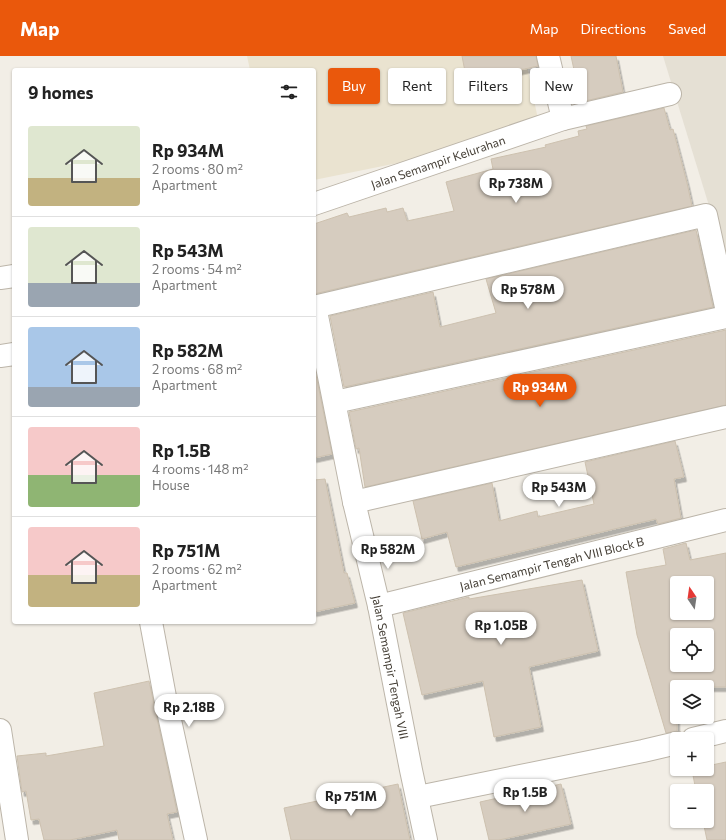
<!DOCTYPE html>
<html lang="en">
<head>
<meta charset="utf-8">
<style>
  body { margin:0; font-family:Commissioner,sans-serif; background:#f6f6f6; color:#222; height:100vh; display:flex; flex-direction:column; font-size:15px; white-space:nowrap }
  * { box-sizing:border-box; margin:0 }
  p { font-size:13px; color:#767676 }
  .icon { flex:none; width:22px; height:22px; fill:none; stroke:currentColor; stroke-width:2; stroke-linecap:round; stroke-linejoin:round }
  .map { position:relative; flex:1; overflow:hidden }
  .panel { position:absolute; left:12px; top:12px; width:304px; height:556px; display:flex; flex-direction:column; background:#fff; border-radius:4px; box-shadow:0 1px 3px #0004 }
  .panel>* { flex:none }
  .hud { position:absolute; left:328px; top:12px; width:338px; height:36px; display:flex; gap:8px }
  .needle { width:26px; rotate:347deg }
  .controls { position:absolute; left:670px; top:520px; display:grid; gap:8px }
  .controls a { display:grid; place-items:center; width:44px; height:44px; border-radius:4px; background:#fff; box-shadow:0 1px 3px #0004; font-size:20px }
  .price { position:absolute; translate:-50% -34px; padding:0 9px; border-radius:14px; background:#fff; color:#222; font-size:13px; line-height:26px; filter:drop-shadow(0 1px 2px #0008) }
  .price::after { content:''; position:absolute; left:50%; top:24px; width:12px; height:9px; margin-left:-6px; background:inherit; clip-path:polygon(0 0,100% 0,50% 100%) }
  .price.selected { background:#ea580c; color:#fff }
  ul { padding:0; list-style:none }
  li { display:flex; align-items:center; gap:12px; height:100px; padding:0 16px }
  li+li { border-top:1px solid #e0e0e0 }
  li span { display:grid; place-items:center; flex:none; width:112px; height:80px; border-radius:4px; color:#555 }
  li>.icon { margin-inline-start:auto }
  span .icon { width:48px; height:48px; fill:#fffc; stroke-width:1 }
  li b { font-size:17px }
  h2 { display:flex; justify-content:space-between; align-items:center; height:48px; padding:0 16px; font-size:17px }
  .pill { padding:0 14px; border-radius:4px; background:#fff; box-shadow:0 1px 3px #0004; font-size:14px; line-height:36px }
  .pill.selected { background:#ea580c; color:#fff }
  header { display:flex; align-items:center; gap:24px; box-sizing:border-box; height:56px; padding:0 20px; background:#ea580c; color:#fff }
  header strong { font-size:19px }
  nav { display:flex; gap:22px; margin-inline-start:auto; font-size:14px }
  .map>svg:first-child { display:block }
  .residential { fill:#e5e0d4 }
  .education { fill:#eae3d0 }
  .building { fill:#d6ccbf; stroke:#cdc1af; fill-rule:evenodd; filter:url(#shadow) }
  .lines { fill:none; stroke-linecap:round; stroke-linejoin:round }
  .street-casing { stroke:#bcb5a9; stroke-width:24 }
  .street { stroke:#fff; stroke-width:22 }
  .labels { text-anchor:middle; dominant-baseline:central; stroke-width:4; stroke-linejoin:round; paint-order:stroke }
  .street-label { font-size:12px; fill:#443e35; stroke:#fff }
</style>
</head>
<body>
<header>
<strong>Map</strong>
<nav><a>Map</a><a>Directions</a><a>Saved</a></nav>
</header>
<div class="map">
<svg width="726" height="784" viewBox="0 0 726 784">
  <defs>
    <filter id="shadow"><feDropShadow dx="2.5" dy="4.5" stdDeviation="0" flood-color="#0004"/></filter>
  </defs>
  <rect width="100%" height="100%" fill="#f2eee6"/>
  <!-- residential -->
  <path class="residential" d="M663 0H726V205Z"/>
  <!-- education -->
  <path class="education" d="M247 0H525L541 78 314 124V14H250Z"/>
  <!-- building -->
  <g class="building">
    <path d="M462 0H536L538 10 467 26Z"/>
    <path d="M571 0H616L623 36 581 46Z"/>
    <path d="M664 52 670 74 673 73 687 127 692 150 314 238V168L347 157 349 161 386 152 387 156 403 152 407 165 454 155 446 126 493 113 491 103 546 91 545 89 579 80 578 75 587 73 586 70Z"/>
    <path d="M696 174 713 251 344 331 330 260 433 236 440 271 496 257 486 223Z"/>
    <path d="M726 274V349L365 431 359 392 356 393 349 356Z"/>
    <path d="M314 309 332 398 314 402Z"/>
    <path d="M675 385 684 421 674 423 681 462 658 468 656 463 456 511 447 476 422 483 413 445 492 427 499 465 537 455 538 461 594 448 585 406Z"/>
    <path d="M325 423 344 517H347L355 547 314 556V424Z"/>
    <path d="M686 487 690 504 726 497V631H677V675L666 677 637 579 626 516 666 509 663 493ZM677 527H707V557H677ZM677 579H707V609H677Z"/>
    <path d="M582 524 598 595 529 611 541 671 494 681 483 625 422 639 403 557 469 541V543Z"/>
    <path d="M149 625 177 756 167 758 173 784H119L117 774 70 784H44L39 763 31 764 26 735 22 736 17 700 46 697V700L104 690 94 637Z"/>
    <path d="M726 706V784H707L703 765H707V735H696L692 714 707 713V710Z"/>
    <path d="M398 728 410 784H291L284 752Z"/>
    <path d="M561 728 571 768 499 784H489L480 746Z"/>
  </g>
  <g class="lines">
    <defs>
      <g id="street">
        <path d="M548 0 563 63"/>
        <path id="s1" d="M314 148 563 63 670 38"/>
        <path d="M0 222 14 220"/>
        <path id="s2" d="M315 250 354 446 379 550 411 714 426 784"/>
        <path d="M314 251 706 159 726 251"/>
        <path d="M0 300 14 298"/>
        <path d="M335 346 726 261"/>
        <path d="M354 446 726 361"/>
        <path id="s3" d="M379 550 726 464"/>
        <path d="M151 566 165 641 196 784"/>
        <path d="M0 674 17 784"/>
        <path d="M693 683 726 675"/>
        <path d="M418 741 643 695 677 687"/>
      </g>
    </defs>
    <!-- street casing -->
    <use href="#street" class="street-casing"/>
    <!-- street -->
    <use href="#street" class="street"/>
  </g>
  <g class="labels">
    <!-- street labels -->
    <g class="street-label">
      <text stroke="none"><textPath href="#s1" startOffset="131">Jalan Semampir Kelurahan</textPath></text>
      <text stroke="none"><textPath href="#s3" startOffset="178">Jalan Semampir Tengah VIII Block B</textPath></text>
      <text stroke="none"><textPath href="#s2" startOffset="369">Jalan Semampir Tengah VIII</textPath></text>
    </g>
  </g>
</svg>
<div class="controls">
<a><svg class="needle" viewBox="-14 -14 28 28"><path d="M0-13l5 13h-10z" fill="#e53935"/><path d="M0 13l5-13h-10z" fill="#767676"/></svg></a>
<a><svg class="icon" aria-label="locate" viewBox="0 0 24 24"><circle cx="12" cy="12" r="6"/><path d="M12 2v4M12 18v4M2 12h4M18 12h4"/></svg></a>
<a><svg class="icon" aria-label="layers" viewBox="0 0 24 24"><path d="M12 4l9 5-9 5-9-5zM3 14l9 5 9-5"/></svg></a>
<a>+</a>
<a>−</a>
</div>
<b class="price" style="left:516px;top:148px">Rp 738M</b>
<b class="price" style="left:528px;top:254px">Rp 578M</b>
<b class="price selected" style="left:540px;top:352px">Rp 934M</b>
<b class="price" style="left:559px;top:452px">Rp 543M</b>
<b class="price" style="left:388px;top:514px">Rp 582M</b>
<b class="price" style="left:501px;top:590px">Rp 1.05B</b>
<b class="price" style="left:189px;top:672px">Rp 2.18B</b>
<b class="price" style="left:525px;top:757px">Rp 1.5B</b>
<b class="price" style="left:351px;top:761px">Rp 751M</b>
<div class="hud">
<a class="pill selected">Buy</a>
<a class="pill">Rent</a>
<a class="pill">Filters</a>
<a class="pill">New</a>
</div>
<section class="panel">
<h2>9 homes<svg class="icon" aria-label="filters" viewBox="0 0 24 24"><path d="M4 7h16M4 17h16"/><circle cx="9" cy="7" r="2"/><circle cx="15" cy="17" r="2"/></svg></h2>
<ul>
<li><span style="background:linear-gradient(#dfe7d0 65%,#c2b280 0)"><svg class="icon" aria-label="home" viewBox="0 0 24 24"><path d="M3 11l9-7 9 7M6 9v11h12V9"/></svg></span><div><b>Rp 934M</b><p>2 rooms · 80 m²</p><p>Apartment</p></div></li>
<li><span style="background:linear-gradient(#dfe7d0 70%,#9aa5b1 0)"><svg class="icon" aria-label="home" viewBox="0 0 24 24"><path d="M3 11l9-7 9 7M6 9v11h12V9"/></svg></span><div><b>Rp 543M</b><p>2 rooms · 54 m²</p><p>Apartment</p></div></li>
<li><span style="background:linear-gradient(#a9c7e8 75%,#9aa5b1 0)"><svg class="icon" aria-label="home" viewBox="0 0 24 24"><path d="M3 11l9-7 9 7M6 9v11h12V9"/></svg></span><div><b>Rp 582M</b><p>2 rooms · 68 m²</p><p>Apartment</p></div></li>
<li><span style="background:linear-gradient(#f6c9c9 60%,#8fb573 0)"><svg class="icon" aria-label="home" viewBox="0 0 24 24"><path d="M3 11l9-7 9 7M6 9v11h12V9"/></svg></span><div><b>Rp 1.5B</b><p>4 rooms · 148 m²</p><p>House</p></div></li>
<li><span style="background:linear-gradient(#f6c9c9 60%,#c2b280 0)"><svg class="icon" aria-label="home" viewBox="0 0 24 24"><path d="M3 11l9-7 9 7M6 9v11h12V9"/></svg></span><div><b>Rp 751M</b><p>2 rooms · 62 m²</p><p>Apartment</p></div></li>
</ul>
</section>
</div>
</body>
</html>
